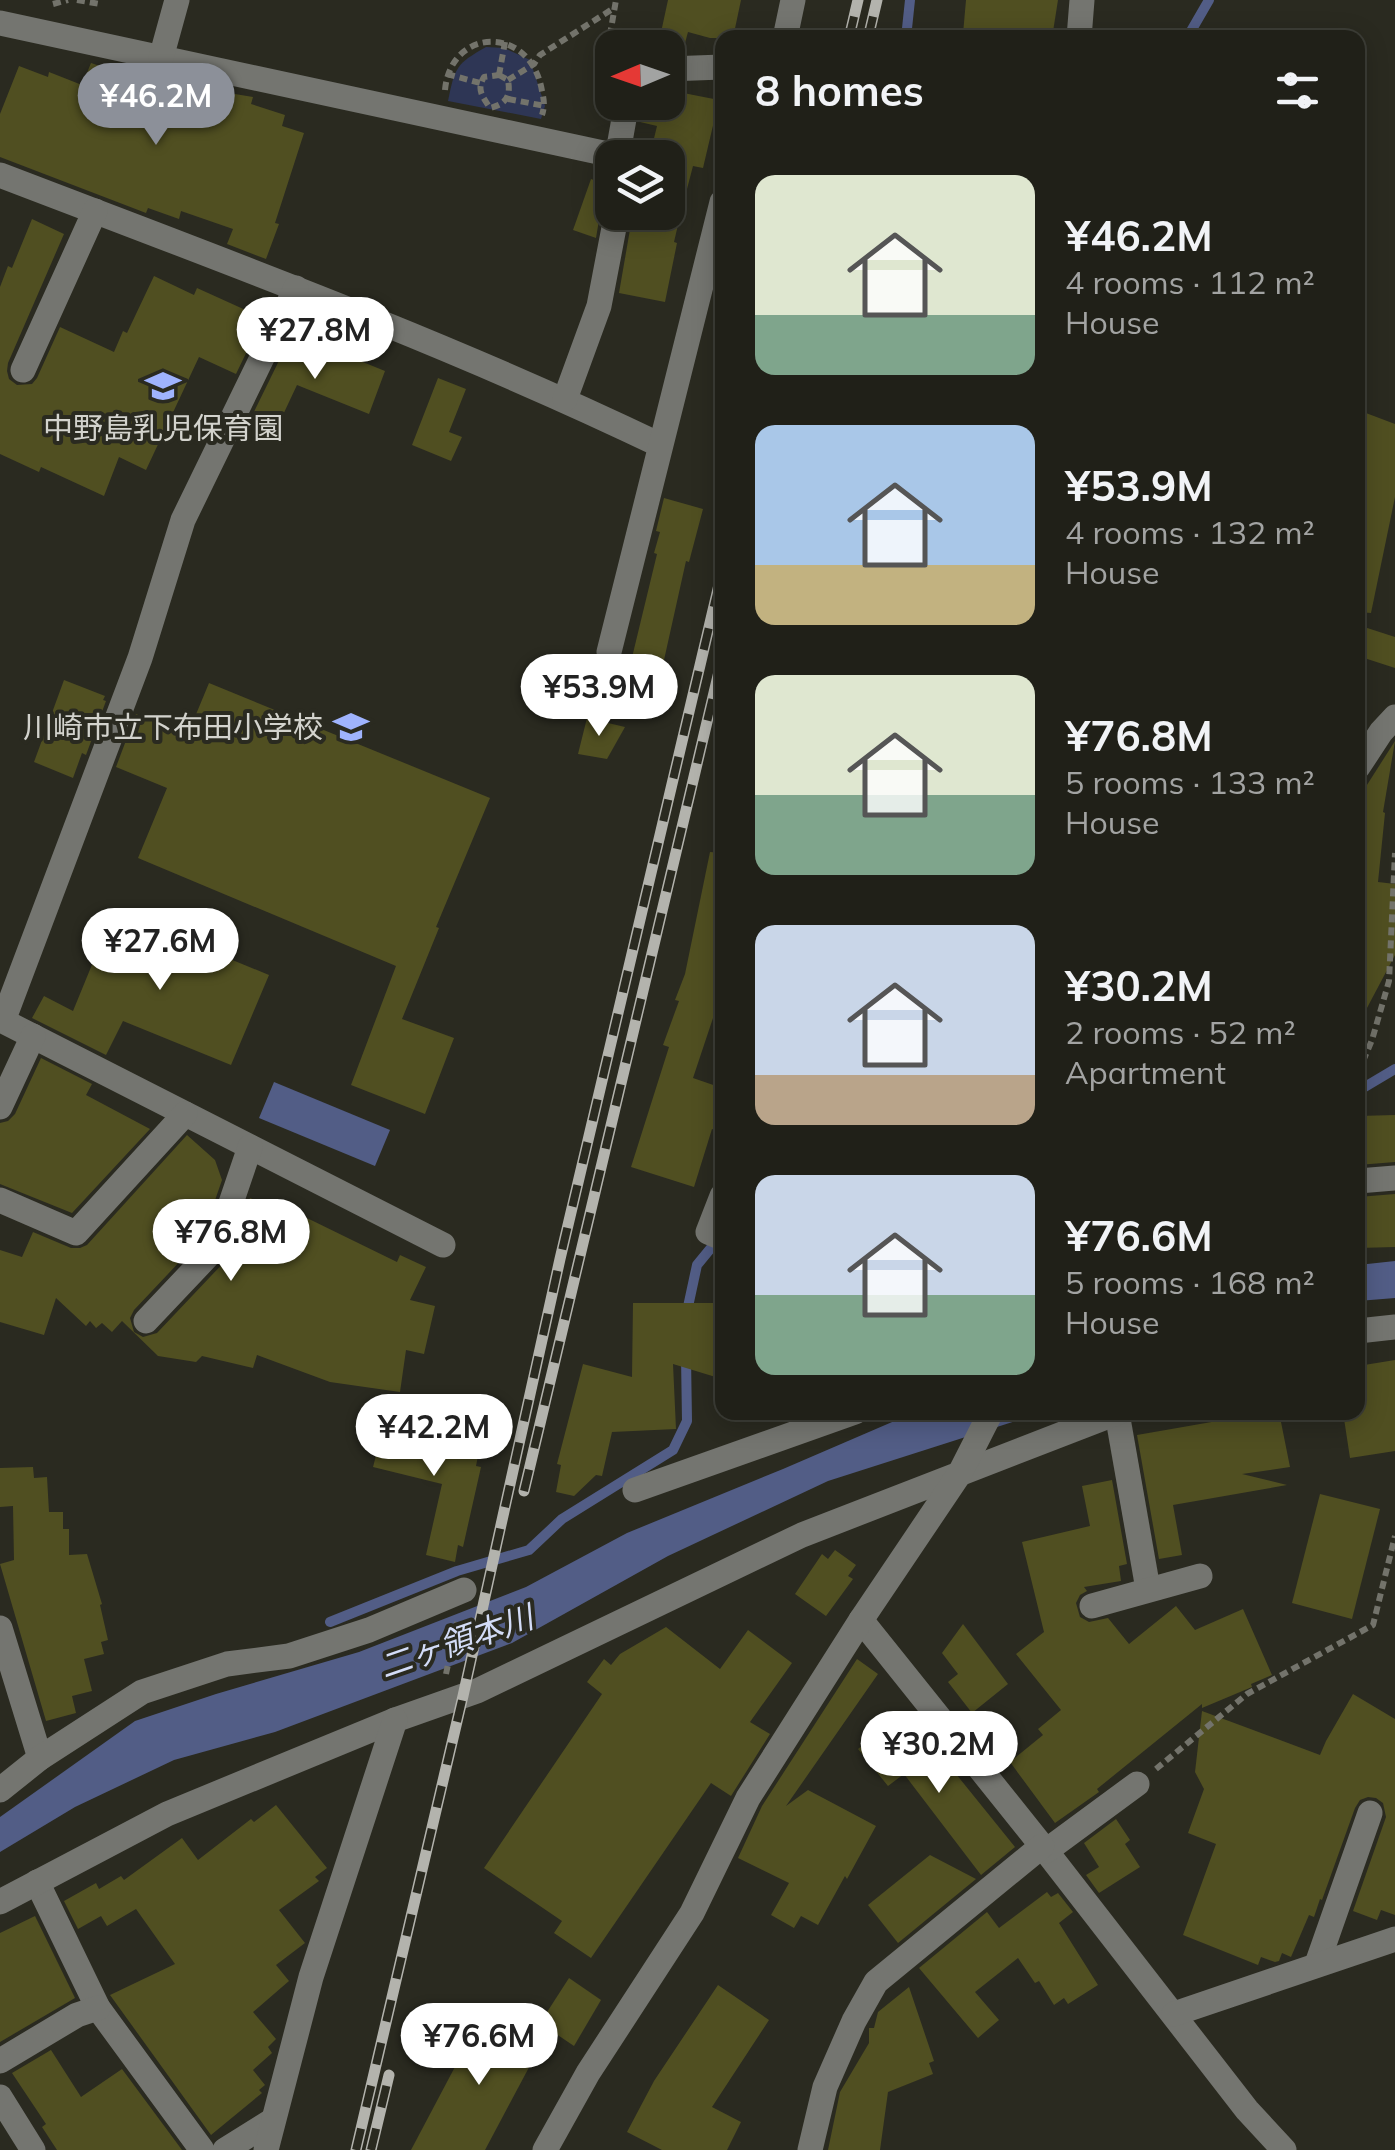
<!DOCTYPE html>
<html lang="en">
<head>
<meta charset="utf-8">
<style>
  body { margin:0; font-family:Mulish,"Noto Sans JP",sans-serif; background:#282821; color:#f1f3f6; height:100vh; display:flex; flex-direction:column; font-size:38px; white-space:nowrap }
  * { box-sizing:border-box; margin:0 }
  p { font-size:32px; color:#a2a3a2 }
  .icon { flex:none; width:55px; height:55px; fill:none; stroke:currentColor; stroke-width:2; stroke-linecap:round; stroke-linejoin:round }
  .map { position:relative; flex:1; overflow:hidden }
  .sheet { position:absolute; left:715px; top:30px; width:650px; height:1390px; display:flex; flex-direction:column; background:#202018; border-radius:20px; box-shadow:0 5px 25px #0003,0 0 0 2px #3d3e37 }
  .sheet>* { flex:none }
  .needle { width:65px; rotate:268deg }
  .buttons { position:absolute; left:595px; top:30px; display:grid; gap:20px }
  .buttons a { display:grid; place-items:center; width:90px; height:90px; border-radius:20px; background:#202018; box-shadow:0 5px 25px #0003,0 0 0 2px #3d3e37; font-size:50px }
  .price { position:absolute; translate:-50% -85px; padding:0 22px; border-radius:35px; background:#fff; color:#222; font-size:32px; line-height:65px; filter:drop-shadow(0 2px 5px #0008) }
  .price::after { content:''; position:absolute; left:50%; top:60px; width:30px; height:22px; margin-left:-15px; background:inherit; clip-path:polygon(0 0,100% 0,50% 100%) }
  .price.active { background:#8c9099; color:#fff }
  ul { padding:0; list-style:none }
  li { display:flex; align-items:center; gap:30px; height:250px; padding:0 40px }
  li span { display:grid; place-items:center; flex:none; width:280px; height:200px; border-radius:20px; color:#555 }
  li>.icon { margin-inline-start:auto }
  span .icon { width:120px; height:120px; fill:#fffc; stroke-width:1 }
  li b { font-size:42px }
  h2 { display:flex; justify-content:space-between; align-items:center; height:120px; padding:0 40px; font-size:42px }
  .map>svg:first-child { display:block }
  .green { fill:#2e3655 }
  .water { fill:#525d86 }
  .lines { fill:none; stroke-linecap:round; stroke-linejoin:round }
  .stream { stroke:#525d86; stroke-width:10 }
  .building { fill:#504f21 }
  .path { stroke:#73736b; stroke-width:6; stroke-dasharray:8 5; stroke-linecap:butt }
  .minor { stroke:#747570; stroke-width:25 }
  .rail-casing { stroke:#b3b3ad; stroke-width:11 }
  .rail { stroke:#2a2a20; stroke-width:8; stroke-dasharray:22; stroke-linecap:butt }
  .labels { text-anchor:middle; dominant-baseline:central; stroke-width:8; stroke-linejoin:round; paint-order:stroke }
  .poi-label { font-size:30px; fill:#d3d3cd; stroke:#2a2a20 }
  .water-label { font-size:32px; font-style:italic; fill:#d3dcf7; stroke:#2a2a20 }
</style>
</head>
<body>
<div class="map">
<svg width="1395" height="2150" viewBox="0 0 1395 2150">
  <rect width="100%" height="100%" fill="#2a2a20"/>
  <!-- green -->
  <path class="green" d="M486 47 504 48 530 60 545 106 541 119 448 101C455 67 456 64 486 47Z"/>
  <!-- water -->
  <g class="water">
    <path d="M274 1082 390 1130 375 1166 259 1118Z"/>
    <path d="M1395 1261V1298L1358 1301V1265Z"/>
    <path d="M913 1413H1041L828 1481 668 1556 512 1643 275 1732 174 1760 75 1807 0 1852V1817L135 1721 216 1694 359 1652 526 1587 627 1533 783 1469Z"/>
  </g>
  <g class="lines">
    <!-- stream -->
    <g class="stream">
      <path d="M906 38 910 0"/>
      <path d="M1187 38 1209 0"/>
      <path d="M1358 1091 1395 1069"/>
      <path d="M686 1316 697 1265 720 1237"/>
      <path d="M330 1622 457 1571 529 1550 562 1519 673 1450 687 1421 686 1357"/>
    </g>
  </g>
  <!-- building -->
  <g class="building">
    <path d="M668 0H741L733 38H710L688 32 685 43 660 37Z"/>
    <path d="M966 0H1058L1052 38 963 34Z"/>
    <path d="M91 63 196 98 199 88 253 97 251 104 285 115 282 126 304 133 275 223 279 224 266 259 227 244 233 229 181 211 179 219 148 208 146 213 0 157V114L19 66 48 77 49 72 82 85Z"/>
    <path d="M668 90 719 100 703 168 693 166 681 212 674 242 677 243 665 302 619 293 633 212H668V158L650 155 657 126 640 122 643 102H668Z"/>
    <path d="M591 179 612 187V196L605 201 601 208 596 238 573 230Z"/>
    <path d="M32 219 64 234 8 363 7 371 9 379 17 385 32 384 37 378 60 327 114 352 123 331 127 333 154 276 194 295 197 288 263 318 236 374 199 357 146 470 119 457 104 496 41 467 39 472 0 454V287L8 266 12 268Z"/>
    <path d="M293 332 298 334 296 337 347 358 348 356 385 371 369 414 297 385 273 436 248 424Z"/>
    <path d="M438 378 466 389 449 432 462 437 451 461 412 445Z"/>
    <path d="M1358 410 1395 424V497L1371 613 1358 612Z"/>
    <path d="M664 498 703 509 689 562 686 561 662 669 659 668 650 705 640 713 610 706 618 671 628 674 657 554 654 553 660 532 656 531Z"/>
    <path d="M1358 625 1395 637V668L1358 656Z"/>
    <path d="M64 680 105 696 103 700 106 701 86 755 82 753 73 778 34 762Z"/>
    <path d="M209 683 490 798 436 927 439 928 402 1019 454 1038 425 1114 351 1085 396 966 138 858 167 788 116 767 136 714 187 736Z"/>
    <path d="M587 718 625 727 607 759 578 754Z"/>
    <path d="M1395 741 1383 812 1385 813 1378 882 1395 884V955L1358 1025V799Z"/>
    <path d="M710 852 722 853V991L693 1078 722 1088V1133L712 1129 694 1187 631 1167 669 1047 663 1045 679 1001 675 1000 685 974Z"/>
    <path d="M114 911 269 975 231 1065 123 1021 106 1055 32 1018 44 996 73 1011Z"/>
    <path d="M41 1058 92 1084 86 1095 150 1129 72 1213 0 1184V1123L8 1121 15 1114Z"/>
    <path d="M1395 1115V1162L1358 1165V1116Z"/>
    <path d="M187 1135 215 1160 222 1180 202 1238 134 1310 130 1318 134 1332 143 1337 157 1333 228 1258 250 1198 309 1219 397 1262 400 1255 426 1267 410 1300 435 1306 424 1354 406 1350 400 1392 330 1382 257 1355 253 1368 202 1356 196 1362 158 1356 122 1321 112 1332 102 1323 96 1328 90 1321 86 1326 56 1298 44 1335 0 1322V1250L22 1257 33 1232 71 1248H80L87 1245Z"/>
    <path d="M1395 1194V1247L1358 1248V1197Z"/>
    <path d="M633 1303H722V1379L673 1364 676 1429 612 1432 602 1476 596 1475 574 1496 556 1492 561 1465 557 1464 583 1364 632 1377Z"/>
    <path d="M1395 1360V1451L1350 1458 1343 1412H1358V1366Z"/>
    <path d="M1221 1412H1279L1290 1467 1242 1474 1287 1485 1173 1505 1182 1555 1159 1559 1137 1435 1223 1420Z"/>
    <path d="M387 1414 419 1422 416 1436 479 1451 476 1466 481 1467 463 1547 458 1545 455 1562 426 1555 442 1484 373 1467Z"/>
    <path d="M33 1467 34 1478 47 1477 49 1512H63V1529H69V1555L87 1554 102 1604 100 1605 108 1640 101 1642 104 1654 84 1659 92 1691 72 1696 76 1713 46 1721 0 1564 14 1560 13 1506 0 1507V1468Z"/>
    <path d="M1112 1480 1127 1564 1119 1566 1121 1581 1084 1587 1087 1591 1080 1595 1076 1603 1080 1617 1089 1622 1108 1618 1129 1644 1176 1606 1195 1630 1243 1609 1272 1675 1251 1684 1252 1687 1202 1708V1704L1097 1789 1099 1792 1055 1823 1010 1762 1043 1735 1038 1729 1061 1710 1016 1654 1044 1632 1022 1542 1090 1526 1082 1486Z"/>
    <path d="M1320 1494 1380 1509 1352 1619 1292 1603Z"/>
    <path d="M835 1550 856 1565 848 1576 853 1579 826 1616 795 1594 822 1554 828 1559Z"/>
    <path d="M963 1624 1008 1684 972 1713 948 1682 958 1674 942 1653Z"/>
    <path d="M666 1627 720 1669 748 1630 792 1663 750 1722 770 1734 731 1796 711 1783 591 1958 554 1933 562 1921 484 1868 602 1694 587 1682 604 1659 611 1665 620 1654Z"/>
    <path d="M857 1659 878 1674 786 1806 808 1790 876 1826 847 1879 845 1876 818 1925 801 1916 794 1928 771 1915 789 1883 738 1858 762 1806Z"/>
    <path d="M1353 1694 1395 1719V1915L1381 1910 1377 1920 1353 1911 1386 1817 1383 1803 1376 1798 1368 1797 1360 1800 1355 1808 1322 1900 1320 1899 1314 1917 1309 1915 1291 1957 1282 1953 1279 1961 1275 1962 1261 1957 1258 1965 1183 1935 1216 1844 1188 1833 1204 1789 1195 1772 1202 1711 1320 1755 1326 1741Z"/>
    <path d="M893 1720 942 1777 952 1769 1015 1847 981 1875 904 1774 888 1786 858 1749Z"/>
    <path d="M276 1805 327 1868 315 1877 319 1881 279 1910 305 1943 276 1965 289 1981 253 2012 276 2039 268 2047 272 2053 253 2070 265 2085 259 2090 262 2093 211 2135 110 1995 175 1964 136 1909 107 1926 101 1916 78 1929 64 1901 96 1883 99 1889 121 1876 124 1880 182 1838 198 1860 251 1819 254 1822Z"/>
    <path d="M1116 1819 1130 1840 1125 1844 1140 1867 1099 1893 1086 1875 1099 1867 1084 1843Z"/>
    <path d="M930 1855 976 1879 898 1943 868 1905Z"/>
    <path d="M1047 1892 1051 1897 1058 1893 1073 1912 1059 1923 1098 1985 1068 2004 1064 1998 1054 2005 1039 1981 1035 1983 1018 1958 975 1992 999 2020 978 2038 919 1968 987 1912 999 1928Z"/>
    <path d="M35 1916 75 1998 0 2042V1933Z"/>
    <path d="M569 1978 601 2000 574 2046 540 2023Z"/>
    <path d="M718 1985 769 2020 712 2107 741 2122 727 2150H662L627 2132 654 2081Z"/>
    <path d="M909 1987 934 2061 929 2063 933 2074 888 2092 880 2150H828L840 2092 869 2043V2028H874L878 2012Z"/>
    <path d="M484 2012 542 2043 485 2150H411Z"/>
    <path d="M51 2050 81 2097 122 2069 182 2150H57L42 2127 46 2124 12 2073Z"/>
  </g>
  <g class="lines">
    <!-- path -->
    <g class="path">
      <path d="M77 0 100 4"/>
      <path d="M53 4 68 0"/>
      <path d="M447 74 480 83"/>
      <path d="M499 75 508 80C511 97 506 104 490 108 483 97 476 90 484 77Z"/>
      <path d="M499 75 505 42"/>
      <path d="M508 80 534 64 540 55 614 8"/>
      <path d="M601 87 616 0"/>
      <path d="M445 90C451 26 531 25 542 91 544 100 545 106 542 115"/>
      <path d="M508 99 545 106"/>
      <path d="M1358 1073 1372 1040 1389 981 1395 853"/>
      <path d="M446 1674 457 1622"/>
      <path d="M1156 1769 1247 1694 1373 1625 1395 1536"/>
    </g>
    <!-- minor -->
    <g class="minor">
      <path d="M0 23 617 156"/>
      <path d="M785 38 793 0"/>
      <path d="M1079 38 1082 0"/>
      <path d="M161 58 177 0"/>
      <path d="M668 69 722 67"/>
      <path d="M617 158 627 102"/>
      <path d="M0 175C222 260 446 342 660 445"/>
      <path d="M296 288 183 520 140 658 3 1021 443 1245"/>
      <path d="M23 370 95 211"/>
      <path d="M565 399 599 306 617 212"/>
      <path d="M609 652 722 202"/>
      <path d="M1358 767 1381 732 1395 717"/>
      <path d="M0 1107 33 1036"/>
      <path d="M1358 1181 1395 1178"/>
      <path d="M722 1196 708 1232 722 1238"/>
      <path d="M0 1200 76 1233 185 1114"/>
      <path d="M146 1321 216 1247 250 1147"/>
      <path d="M1358 1331 1395 1327"/>
      <path d="M1117 1413 1148 1589"/>
      <path d="M635 1490 855 1412"/>
      <path d="M1092 1606 1200 1576"/>
      <path d="M861 1620 1046 1851 1247 2110 1284 2150"/>
      <path d="M0 1628 40 1758"/>
      <path d="M0 1790 40 1758 142 1692 227 1664 289 1656 369 1630 464 1590"/>
      <path d="M1046 1851 1137 1784"/>
      <path d="M37 1882 98 2008 202 2150"/>
      <path d="M0 1902 167 1814 395 1720 477 1691 802 1535 1119 1412"/>
      <path d="M1317 1964 1370 1813"/>
      <path d="M1174 2014 1395 1939"/>
      <path d="M0 2061 77 2015 98 2008"/>
      <path d="M0 2097 33 2150"/>
      <path d="M225 2150 273 2120"/>
      <path d="M266 2150 311 1977 395 1720"/>
      <path d="M545 2150 588 2073 692 1913 748 1798 861 1620 960 1473 991 1412"/>
      <path d="M810 2150 825 2087 854 2021 876 1982 1042 1846"/>
    </g>
    <defs>
      <g id="rail">
        <path d="M849 38 858 0"/>
        <path d="M868 38 877 0"/>
        <path d="M524 1491 722 659"/>
        <path d="M356 2150 463 1696 560 1259 722 572"/>
        <path d="M371 2150 389 2075"/>
      </g>
    </defs>
    <!-- rail casing -->
    <use href="#rail" class="rail-casing"/>
    <!-- rail -->
    <use href="#rail" class="rail"/>
  </g>
  <!-- icons -->
  <defs>
    <symbol id="school-bare" viewBox="-9 -9 18 18"><path d="M0-5L7-2L0 1L-7-2ZM-4 1L0 2.5L4 1V4Q0 6-4 4Z" fill="#9fb3fd" stroke="#2a2a20" stroke-width="2.5" paint-order="stroke"/></symbol>
  </defs>
  <g fill-rule="evenodd">
    <use href="#school-bare" x="138" y="361" width="50" height="50"/>
    <use href="#school-bare" x="326" y="702" width="50" height="50"/>
  </g>
  <g class="labels">
    <!-- poi labels -->
    <g class="poi-label">
      <text x="163" y="428">中野島乳児保育園</text>
      <text x="323" y="727" text-anchor="end">川崎市立下布田小学校</text>
    </g>
    <!-- water labels -->
    <g class="water-label">
      <text transform="translate(456 1641) rotate(-19)">二ヶ領本川</text>
    </g>
  </g>
</svg>
<div class="buttons">
<a><svg class="needle" viewBox="-14 -14 28 28"><path d="M0-13l5 13h-10z" fill="#e53935"/><path d="M0 13l5-13h-10z" fill="#a2a3a2"/></svg></a>
<a><svg class="icon" aria-label="layers" viewBox="0 0 24 24"><path d="M12 4l9 5-9 5-9-5zM3 14l9 5 9-5"/></svg></a>
</div>
<b class="price active" style="left:156px;top:148px">¥46.2M</b>
<b class="price" style="left:315px;top:382px">¥27.8M</b>
<b class="price" style="left:599px;top:739px">¥53.9M</b>
<b class="price" style="left:160px;top:993px">¥27.6M</b>
<b class="price" style="left:231px;top:1284px">¥76.8M</b>
<b class="price" style="left:434px;top:1479px">¥42.2M</b>
<b class="price" style="left:939px;top:1796px">¥30.2M</b>
<b class="price" style="left:479px;top:2088px">¥76.6M</b>
<section class="sheet">
<h2>8 homes<svg class="icon" aria-label="filters" viewBox="0 0 24 24"><path d="M4 7h16M4 17h16"/><circle cx="9" cy="7" r="2"/><circle cx="15" cy="17" r="2"/></svg></h2>
<ul>
<li><span style="background:linear-gradient(#dfe7d0 70%,#7fa58c 0)"><svg class="icon" aria-label="home" viewBox="0 0 24 24"><path d="M3 11l9-7 9 7M6 9v11h12V9"/></svg></span><div><b>¥46.2M</b><p>4 rooms · 112 m²</p><p>House</p></div></li>
<li><span style="background:linear-gradient(#a9c7e8 70%,#c2b280 0)"><svg class="icon" aria-label="home" viewBox="0 0 24 24"><path d="M3 11l9-7 9 7M6 9v11h12V9"/></svg></span><div><b>¥53.9M</b><p>4 rooms · 132 m²</p><p>House</p></div></li>
<li><span style="background:linear-gradient(#dfe7d0 60%,#7fa58c 0)"><svg class="icon" aria-label="home" viewBox="0 0 24 24"><path d="M3 11l9-7 9 7M6 9v11h12V9"/></svg></span><div><b>¥76.8M</b><p>5 rooms · 133 m²</p><p>House</p></div></li>
<li><span style="background:linear-gradient(#c9d6e8 75%,#b9a48a 0)"><svg class="icon" aria-label="home" viewBox="0 0 24 24"><path d="M3 11l9-7 9 7M6 9v11h12V9"/></svg></span><div><b>¥30.2M</b><p>2 rooms · 52 m²</p><p>Apartment</p></div></li>
<li><span style="background:linear-gradient(#c9d6e8 60%,#7fa58c 0)"><svg class="icon" aria-label="home" viewBox="0 0 24 24"><path d="M3 11l9-7 9 7M6 9v11h12V9"/></svg></span><div><b>¥76.6M</b><p>5 rooms · 168 m²</p><p>House</p></div></li>
</ul>
</section>
</div>
</body>
</html>
